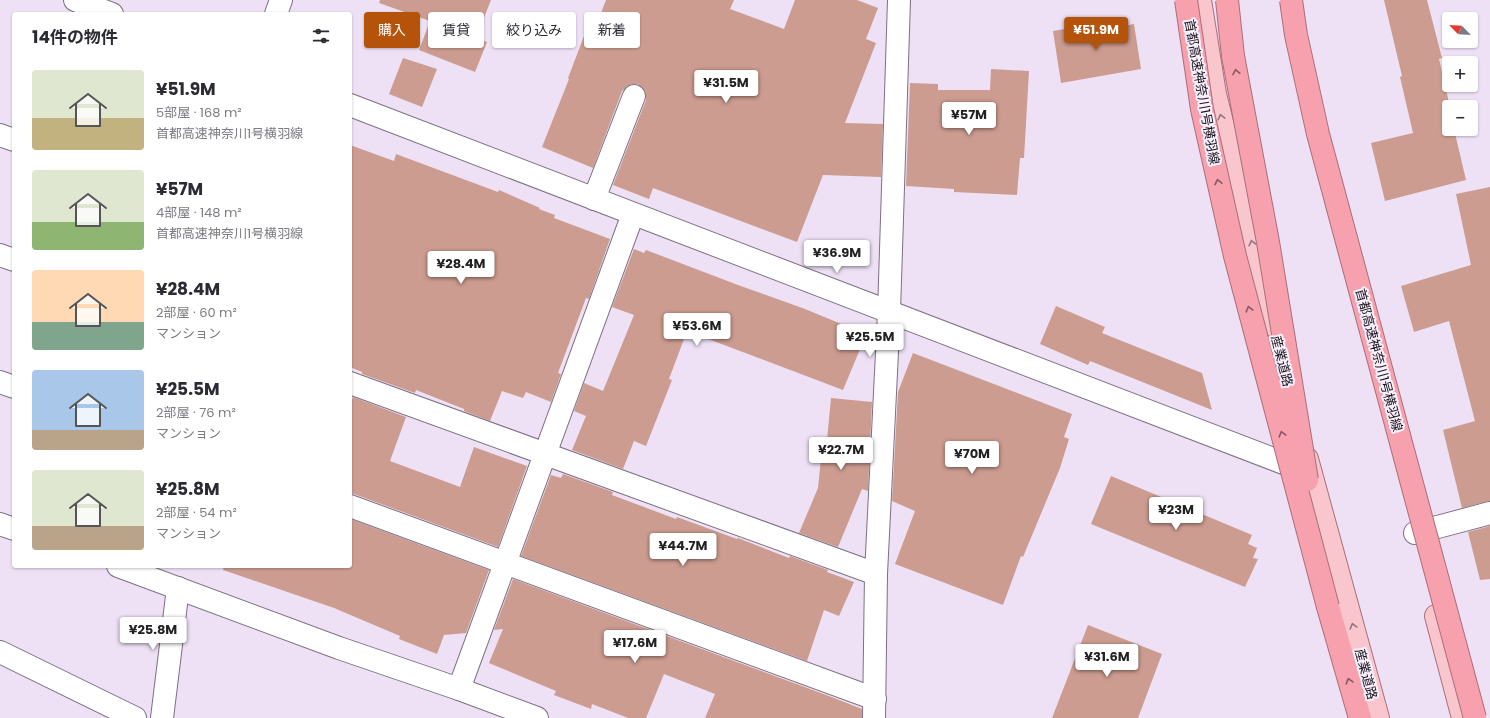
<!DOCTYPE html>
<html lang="ja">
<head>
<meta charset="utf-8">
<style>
  body { margin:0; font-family:Poppins,"Noto Sans JP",sans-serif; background:#f7f7f7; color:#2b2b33; height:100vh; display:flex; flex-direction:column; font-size:15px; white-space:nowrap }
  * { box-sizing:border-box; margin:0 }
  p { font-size:13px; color:#7c7c81 }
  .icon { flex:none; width:22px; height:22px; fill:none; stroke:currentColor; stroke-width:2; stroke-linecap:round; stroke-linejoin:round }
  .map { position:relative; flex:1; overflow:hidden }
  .side { position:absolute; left:12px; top:12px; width:340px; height:556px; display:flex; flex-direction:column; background:#fff; border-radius:4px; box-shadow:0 1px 3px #0004 }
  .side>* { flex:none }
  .top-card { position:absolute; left:364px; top:12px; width:380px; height:36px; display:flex; gap:8px }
  .needle { width:26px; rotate:295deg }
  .fabs { position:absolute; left:1442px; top:12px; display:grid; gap:8px }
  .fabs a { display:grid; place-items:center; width:36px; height:36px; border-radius:4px; background:#fff; box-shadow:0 1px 3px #0004; font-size:20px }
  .price { position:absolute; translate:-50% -34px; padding:0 9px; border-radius:4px; background:#fff; color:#222; font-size:13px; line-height:26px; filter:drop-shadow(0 1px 2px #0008) }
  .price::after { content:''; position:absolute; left:50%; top:24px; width:12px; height:9px; margin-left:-6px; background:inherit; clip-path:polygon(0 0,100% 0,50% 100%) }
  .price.active { background:#b45309; color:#fff }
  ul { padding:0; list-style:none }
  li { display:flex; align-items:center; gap:12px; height:100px; padding:0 20px }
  li span { display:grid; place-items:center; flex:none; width:112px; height:80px; border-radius:4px; color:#555 }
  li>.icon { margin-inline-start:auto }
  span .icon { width:48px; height:48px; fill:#fffc; stroke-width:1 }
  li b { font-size:17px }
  h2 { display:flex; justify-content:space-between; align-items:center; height:48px; padding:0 20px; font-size:17px }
  .pill { padding:0 14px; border-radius:4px; background:#fff; box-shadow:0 1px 3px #0004; font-size:14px; line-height:36px }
  .pill.active { background:#b45309; color:#fff }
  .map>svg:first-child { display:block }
  .building { fill:#cd9c90 }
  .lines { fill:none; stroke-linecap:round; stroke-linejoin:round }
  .minor-casing { stroke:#7c7082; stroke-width:24 }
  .major-casing { stroke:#a96f7a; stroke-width:24 }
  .highway-casing { stroke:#a96f7a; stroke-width:24 }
  .minor { stroke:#fff; stroke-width:22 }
  .major { stroke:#fac6ce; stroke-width:22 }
  .highway { stroke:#f7a0ae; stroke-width:22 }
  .highway-bridge-casing { stroke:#a96f7a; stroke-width:24; stroke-linecap:butt }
  .highway-bridge { stroke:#f7a0ae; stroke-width:22 }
  .oneway { stroke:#885a64 }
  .oneway2 { stroke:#94757d }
  .labels { text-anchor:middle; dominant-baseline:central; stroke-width:4; stroke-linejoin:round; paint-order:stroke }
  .street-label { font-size:13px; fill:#18131a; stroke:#f8f0fd }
</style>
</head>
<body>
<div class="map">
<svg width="1490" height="718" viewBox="0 0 1490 718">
  <rect width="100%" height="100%" fill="#eee1f6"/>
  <!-- building -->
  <g class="building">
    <path d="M380 0H491L476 38 487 42 475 72 419 50 430 21 379 3Z"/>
    <path d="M606 0H734L730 9 784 29 795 0H857L878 8 866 39 876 43 845 123 883 124 881 177 823 175 797 242 653 188 649 199 613 185 646 100V94L644 89 638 84H632L627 86 622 91 593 168 542 147 569 79 568 78 589 23 596 26Z"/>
    <path d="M1384 0H1427L1442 58 1439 59 1450 107H1449V129H1454L1466 180 1385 201 1371 143 1413 133 1400 77 1402 76Z"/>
    <path d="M1105 22 1107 29 1134 24 1141 69 1061 83 1053 31Z"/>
    <path d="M403 58 437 69 422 107 389 94Z"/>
    <path d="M991 69 1029 71 1024 158H1020L1017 195 954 192V189L906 186 910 83 938 84V90H990Z"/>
    <path d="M350 145 394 161 396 154 498 192 499 190 540 208 539 209 555 215 554 218 610 239 589 299 586 298 558 373 561 374 551 402 526 392 523 398 502 391 490 421 464 411V409L416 390 415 393 362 374V372L350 367Z"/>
    <path d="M1490 187V501L1462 508 1443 430 1475 421 1449 321 1414 332 1401 286 1471 265 1456 194Z"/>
    <path d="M634 249 644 253 646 250 738 285 805 309 856 330 853 337 863 342 843 390 687 331 669 379 672 380 646 446 634 441 623 469 572 450 586 416 574 411 584 383 603 391 634 315 612 307Z"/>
    <path d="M1056 306 1105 327 1102 333 1202 373 1212 410 1090 361 1088 365 1040 344Z"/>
    <path d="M913 353 1072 414 1064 437 1069 439 1060 468 1023 557 1021 556 1003 605 895 564 915 511 892 501 898 392Z"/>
    <path d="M353 397 406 417 390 461 460 487 474 447 527 466 498 547 354 494H350V405Z"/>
    <path d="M831 398 872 402 868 491 862 489 838 547 799 533 818 488 823 439 827 440Z"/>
    <path d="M563 474 613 492 612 495 676 519 677 517 737 539 738 538 789 558 790 556 828 570 827 572 854 582 839 616 824 610 807 661 521 556 551 475 561 478Z"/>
    <path d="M1111 476 1252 535 1248 544 1257 548 1253 558 1258 559 1245 587 1091 524Z"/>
    <path d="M350 519 489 570 466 633 444 635 437 654 399 639 400 636 334 608 223 570 224 566H350Z"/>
    <path d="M1490 526V579L1480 580 1468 532Z"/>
    <path d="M513 579 829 696 862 709V718H705L715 694 664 674 646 718H628L592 704 591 709 554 695 556 691 489 663 503 629 494 630Z"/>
    <path d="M1088 625 1162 654 1138 718H1052Z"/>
  </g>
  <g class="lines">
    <defs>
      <g id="minor">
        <path d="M75 0 112 14"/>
        <path d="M276 14 281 0"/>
        <path d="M350 105 1307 472"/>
        <path d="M0 135 14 140"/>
        <path d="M594 199 634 96"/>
        <path d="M0 255 14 260"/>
        <path d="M0 382 14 387"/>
        <path d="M350 383 876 574"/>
        <path d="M350 506 875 699"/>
        <path d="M0 524 14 529"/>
        <path d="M1415 533 1490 513"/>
        <path d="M118 566 339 648 459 689 537 718"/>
        <path d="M0 652 135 718"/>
        <path d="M459 689 633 214"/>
        <path d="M162 718 178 588"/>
        <path d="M874 718 876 574 889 312 899 0"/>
      </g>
      <g id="major">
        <path d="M1200 0 1215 94 1273 325"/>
        <path d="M1307 459 1378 718"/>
        <path d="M1436 616 1463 718"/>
      </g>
      <path id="highway" d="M1328 607 1360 718"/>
    </defs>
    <!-- minor casing -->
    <use href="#minor" class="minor-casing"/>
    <!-- major casing -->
    <use href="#major" class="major-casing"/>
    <!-- highway casing -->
    <use href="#highway" class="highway-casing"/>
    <!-- minor -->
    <use href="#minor" class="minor"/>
    <!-- major -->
    <use href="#major" class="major"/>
    <!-- highway -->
    <use href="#highway" class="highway"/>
    <defs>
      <g id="highway-bridge">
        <path d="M1186 0 1202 109 1235 256 1328 607"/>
        <path d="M1227 0 1233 56 1268 242 1307 480"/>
        <path d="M1291 0 1296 35 1318 134 1475 718"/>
      </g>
    </defs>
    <!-- highway-bridge casing -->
    <use href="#highway-bridge" class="highway-bridge-casing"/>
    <!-- highway-bridge -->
    <use href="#highway-bridge" class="highway-bridge"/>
  </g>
  <!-- one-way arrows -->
  <defs><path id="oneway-chevron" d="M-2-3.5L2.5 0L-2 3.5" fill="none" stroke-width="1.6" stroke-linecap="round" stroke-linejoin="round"/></defs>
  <g class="oneway">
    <use href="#oneway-chevron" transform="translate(1236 72) rotate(-101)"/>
    <use href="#oneway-chevron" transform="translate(1218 182) rotate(-102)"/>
    <use href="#oneway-chevron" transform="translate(1249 309) rotate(-105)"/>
    <use href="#oneway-chevron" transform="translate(1282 434) rotate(-105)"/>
    <use href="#oneway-chevron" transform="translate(1349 681) rotate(-106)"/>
  </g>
  <g class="oneway2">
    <use href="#oneway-chevron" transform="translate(1221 117) rotate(-104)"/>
    <use href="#oneway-chevron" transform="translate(1252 243) rotate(-104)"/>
    <use href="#oneway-chevron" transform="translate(1353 626) rotate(-105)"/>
  </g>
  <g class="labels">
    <!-- street labels -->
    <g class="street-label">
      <text transform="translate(1202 92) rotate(80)">首都高速神奈川1号横羽線</text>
      <text transform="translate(1379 360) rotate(75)">首都高速神奈川1号横羽線</text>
      <text transform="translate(1282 361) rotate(76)">産業道路</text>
      <text transform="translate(1366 674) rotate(75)">産業道路</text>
    </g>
  </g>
</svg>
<div class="fabs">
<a><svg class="needle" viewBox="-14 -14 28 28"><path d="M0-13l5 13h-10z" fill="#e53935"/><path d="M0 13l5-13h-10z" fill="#7c7c81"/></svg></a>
<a>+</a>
<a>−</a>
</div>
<b class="price active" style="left:1096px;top:51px">¥51.9M</b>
<b class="price" style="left:726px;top:104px">¥31.5M</b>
<b class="price" style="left:969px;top:136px">¥57M</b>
<b class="price" style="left:837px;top:274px">¥36.9M</b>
<b class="price" style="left:461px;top:285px">¥28.4M</b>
<b class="price" style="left:697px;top:347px">¥53.6M</b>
<b class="price" style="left:870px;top:358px">¥25.5M</b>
<b class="price" style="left:841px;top:471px">¥22.7M</b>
<b class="price" style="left:972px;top:475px">¥70M</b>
<b class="price" style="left:1176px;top:531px">¥23M</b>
<b class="price" style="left:683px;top:567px">¥44.7M</b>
<b class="price" style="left:153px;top:651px">¥25.8M</b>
<b class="price" style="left:635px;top:664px">¥17.6M</b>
<b class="price" style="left:1107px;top:678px">¥31.6M</b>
<div class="top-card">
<a class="pill active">購入</a>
<a class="pill">賃貸</a>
<a class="pill">絞り込み</a>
<a class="pill">新着</a>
</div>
<section class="side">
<h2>14件の物件<svg class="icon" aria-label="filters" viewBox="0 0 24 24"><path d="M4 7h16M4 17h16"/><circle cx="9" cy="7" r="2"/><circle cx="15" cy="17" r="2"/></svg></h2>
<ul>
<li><span style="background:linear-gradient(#dfe7d0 60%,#c2b280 0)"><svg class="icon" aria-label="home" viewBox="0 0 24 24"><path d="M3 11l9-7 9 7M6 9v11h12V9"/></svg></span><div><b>¥51.9M</b><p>5部屋 · 168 m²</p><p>首都高速神奈川1号横羽線</p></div></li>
<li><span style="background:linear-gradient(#dfe7d0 65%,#8fb573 0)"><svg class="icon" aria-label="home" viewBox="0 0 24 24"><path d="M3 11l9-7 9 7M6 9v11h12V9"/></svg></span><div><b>¥57M</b><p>4部屋 · 148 m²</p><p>首都高速神奈川1号横羽線</p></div></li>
<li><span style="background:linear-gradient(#ffd9b3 65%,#7fa58c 0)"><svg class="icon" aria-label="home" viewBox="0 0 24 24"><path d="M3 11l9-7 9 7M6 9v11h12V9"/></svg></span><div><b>¥28.4M</b><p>2部屋 · 60 m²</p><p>マンション</p></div></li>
<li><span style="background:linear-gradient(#a9c7e8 75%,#b9a48a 0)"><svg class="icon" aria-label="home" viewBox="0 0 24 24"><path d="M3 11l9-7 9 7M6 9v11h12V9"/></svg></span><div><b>¥25.5M</b><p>2部屋 · 76 m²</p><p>マンション</p></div></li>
<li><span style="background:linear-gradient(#dfe7d0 70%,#b9a48a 0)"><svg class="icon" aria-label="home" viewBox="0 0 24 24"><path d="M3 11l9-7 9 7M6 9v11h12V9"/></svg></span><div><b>¥25.8M</b><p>2部屋 · 54 m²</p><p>マンション</p></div></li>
</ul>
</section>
</div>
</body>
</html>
